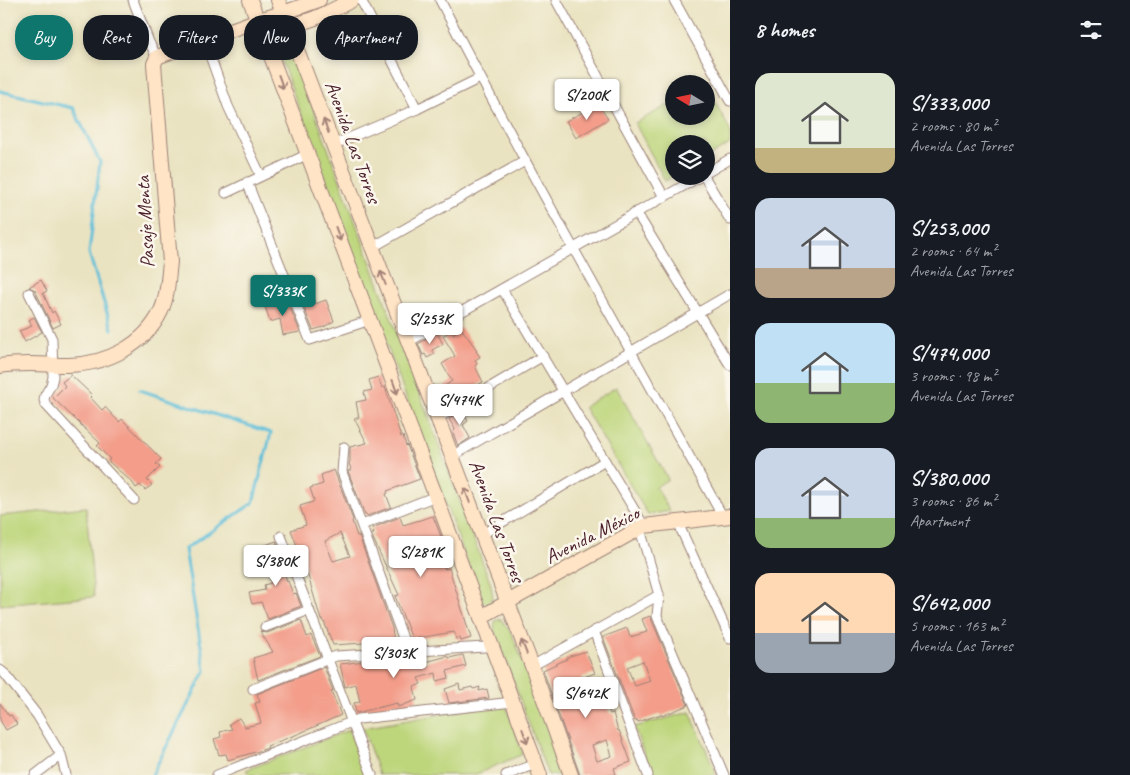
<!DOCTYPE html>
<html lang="en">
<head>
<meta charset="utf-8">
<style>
  body { margin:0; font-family:Caveat,sans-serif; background:#20242c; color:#f1f3f6; height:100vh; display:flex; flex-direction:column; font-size:19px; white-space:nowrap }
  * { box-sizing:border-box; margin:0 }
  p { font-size:16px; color:#9ea1a6 }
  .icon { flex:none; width:28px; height:28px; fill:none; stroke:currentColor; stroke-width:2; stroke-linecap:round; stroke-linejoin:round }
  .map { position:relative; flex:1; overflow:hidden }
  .side { display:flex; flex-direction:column; background:#171b24; width:400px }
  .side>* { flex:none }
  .banner { position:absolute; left:15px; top:15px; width:475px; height:45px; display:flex; gap:10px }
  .needle { width:32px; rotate:280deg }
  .buttons { position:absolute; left:665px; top:75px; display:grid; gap:10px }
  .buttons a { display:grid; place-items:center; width:50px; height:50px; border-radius:50%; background:#171b24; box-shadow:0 2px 8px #0003; font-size:25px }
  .price { position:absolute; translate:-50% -42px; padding:0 11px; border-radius:5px; background:#fff; color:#222; font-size:16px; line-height:32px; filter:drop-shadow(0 1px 2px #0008) }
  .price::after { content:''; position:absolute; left:50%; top:30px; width:15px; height:11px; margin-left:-8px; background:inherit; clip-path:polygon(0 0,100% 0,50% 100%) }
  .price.selected { background:#0f766e; color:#fff }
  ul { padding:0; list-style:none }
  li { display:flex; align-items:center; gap:15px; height:125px; padding:0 25px }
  li span { display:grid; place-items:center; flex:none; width:140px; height:100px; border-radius:15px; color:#555 }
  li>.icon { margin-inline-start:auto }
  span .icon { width:60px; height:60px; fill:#fffc; stroke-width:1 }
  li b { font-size:21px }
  h2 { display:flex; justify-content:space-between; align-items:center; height:60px; padding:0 25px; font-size:21px }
  .tag { padding:0 18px; border-radius:20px; background:#171b24; box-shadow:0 2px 8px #0003; font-size:18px; line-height:45px }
  .tag.selected { background:#0f766e; color:#fff }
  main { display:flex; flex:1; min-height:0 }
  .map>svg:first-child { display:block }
  .green { fill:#bdd67c; stroke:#847a54 }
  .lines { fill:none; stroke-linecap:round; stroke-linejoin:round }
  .stream { stroke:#5cbfda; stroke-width:3 }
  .building { fill:#f39d8a; fill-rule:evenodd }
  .street-casing { stroke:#9a8176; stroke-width:11 }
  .secondary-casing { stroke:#9a8176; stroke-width:16 }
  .street { stroke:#fff; stroke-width:9 }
  .secondary { stroke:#ffe4c6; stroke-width:14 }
  .oneway { stroke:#a48278 }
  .labels { text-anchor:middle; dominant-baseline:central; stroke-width:5; stroke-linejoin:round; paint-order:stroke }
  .street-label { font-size:20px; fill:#4a1f2b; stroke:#fbf7ec }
</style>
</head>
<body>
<main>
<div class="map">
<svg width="730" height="775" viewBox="0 0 730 775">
  <rect width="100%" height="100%" fill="#fbf7ec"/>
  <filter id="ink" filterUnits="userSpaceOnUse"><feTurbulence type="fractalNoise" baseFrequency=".02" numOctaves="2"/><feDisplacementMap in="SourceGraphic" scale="10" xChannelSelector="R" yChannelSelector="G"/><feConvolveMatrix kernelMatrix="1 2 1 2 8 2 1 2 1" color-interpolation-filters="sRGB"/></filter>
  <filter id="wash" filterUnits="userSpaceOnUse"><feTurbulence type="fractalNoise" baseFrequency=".0096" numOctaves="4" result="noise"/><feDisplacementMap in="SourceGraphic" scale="20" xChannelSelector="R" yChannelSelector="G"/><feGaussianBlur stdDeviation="1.12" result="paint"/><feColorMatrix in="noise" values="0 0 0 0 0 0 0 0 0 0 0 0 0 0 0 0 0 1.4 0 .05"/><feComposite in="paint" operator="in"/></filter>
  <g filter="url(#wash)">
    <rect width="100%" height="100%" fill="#eae3c1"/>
    <!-- green -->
    <g class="green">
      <path d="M281 29 284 31 491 585 493 598 488 603 482 602 273 38 276 30Z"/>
      <path d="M706 85 730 130V144L706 158V144H674V176L665 181 635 123 674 102V116H706Z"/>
      <path d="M616 387 668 479 656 487 670 511 648 515 584 407Z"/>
      <path d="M86 507 94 597 0 605V516Z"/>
      <path d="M501 619 512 634 566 775H548L494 629 495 621Z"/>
      <path d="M505 703 523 754 474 775H379L363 728Z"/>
      <path d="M690 712 717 775H652L634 727Z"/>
      <path d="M349 730 367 775H250L246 770Z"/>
    </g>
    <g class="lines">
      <!-- stream -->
      <g class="stream">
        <path d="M0 91 73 108 100 162 89 253 112 329"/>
        <path d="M140 390 271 433 253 503 185 549 205 671 152 775"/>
      </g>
    </g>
    <g id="blocks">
      <!-- building -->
      <g class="building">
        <path d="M598 104 608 119 576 138 566 121Z"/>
        <path d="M41 280 47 291 43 293 52 313 54 311 61 324 53 328 35 290 29 287Z"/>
        <path d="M306 297 308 302 314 300 315 304 326 300 334 321 324 327 313 330 301 300Z"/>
        <path d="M281 300 283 306 289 305 300 332 283 335 280 319 270 322 265 306Z"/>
        <path d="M34 317 42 332 25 342 19 331 32 326 29 320Z"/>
        <path d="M461 328 477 350 476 351 480 357 475 360 477 364 475 366 483 382 465 392 467 393 444 407 438 396 448 390 445 386 452 381 442 364 455 356 443 336 451 330 453 334Z"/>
        <path d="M437 333 443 344 432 350 435 354 427 358 425 354 423 355 418 344Z"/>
        <path d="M71 375 92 395 90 397 102 410 105 407 119 422 122 419 161 459 156 464 160 467 147 480 152 485 145 490 140 485 136 488 132 482 108 461 110 459 97 446 100 443 53 398 65 386 62 382Z"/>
        <path d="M378 377 382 388 385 387 401 437 403 436 406 446 407 445 420 479 387 491 388 493 386 494 391 507 367 516 366 515H365L348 471 351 470 349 463 350 462V447L367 443 354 418H359L356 402 366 400 364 392 372 390 369 380Z"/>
        <path d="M468 407 471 411 465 416 468 421 463 425 470 438 458 446 453 433 455 429 449 419Z"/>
        <path d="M334 470 353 520 352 521 357 536H359L392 628 394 641 333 645 323 619 321 620 306 569 291 530 306 525 300 506 313 502 314 500 310 488 323 484 321 475ZM340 533 350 556 333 561 325 541Z"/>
        <path d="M433 516 446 549 438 552 445 569 449 568 471 638 461 641 460 638 456 639 454 632 412 639 395 596 399 595 371 534H374L372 528 400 517 403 525Z"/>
        <path d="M276 541 287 582 288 581 293 594 296 593 301 606 268 619 261 602 252 604 249 593 265 590 264 585 271 583 270 578 272 577 263 546Z"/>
        <path d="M650 616 688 705 662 716 661 714 638 722 637 720 635 721 603 637 627 628 630 637 647 632 642 619ZM643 661 650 681 635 686 627 667Z"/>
        <path d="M301 620 307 637 311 635 320 656 258 680 253 658 273 652 260 631 267 633Z"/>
        <path d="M586 651 595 673 581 678 588 697 602 692 610 714 613 713 618 731 619 730 631 762 614 768 616 775H580L543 670 567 659V657ZM607 740 612 756 597 761 592 745Z"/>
        <path d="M463 655 466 666 447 671 449 678 437 681 436 673 418 678 421 684 414 687 417 700 398 707 397 703 356 713 354 703 360 702 356 684 345 687 340 664 373 660 375 666 395 659 420 657 422 663 448 656 449 658Z"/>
        <path d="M324 667 333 691H331L341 715 298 734 267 746 268 748 259 751 228 760 226 754 219 755 214 739 221 737 220 732 232 729 229 724 239 718 245 727 261 723 255 703 260 702 257 694Z"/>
        <path d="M459 684 460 690 472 687 473 689 480 687 479 691 487 689 489 698 449 703 445 689Z"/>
        <path d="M0 703 9 716 11 715 17 724 6 730 0 720Z"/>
      </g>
    </g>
  </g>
  <g filter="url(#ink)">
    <use href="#blocks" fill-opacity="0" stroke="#9a8176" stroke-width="1"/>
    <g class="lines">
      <defs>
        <g id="street">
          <path d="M133 0 149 42 157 57"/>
          <path d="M361 0 417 109"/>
          <path d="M440 0C530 175 628 345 723 517"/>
          <path d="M556 0 664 197"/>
          <path d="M674 0 730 101"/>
          <path d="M204 39 228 106 261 176"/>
          <path d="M333 145 417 109 480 78"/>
          <path d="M706 173 730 159"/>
          <path d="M704 176 730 220"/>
          <path d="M247 182 310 340 370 320"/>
          <path d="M226 193 308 154"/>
          <path d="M636 212 730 365"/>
          <path d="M371 248 525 161"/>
          <path d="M502 289 644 526"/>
          <path d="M29 293 52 339 53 377 51 385 45 395 44 400 46 405 134 500"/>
          <path d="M408 342 701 176"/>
          <path d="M438 418 543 356"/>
          <path d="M344 447 342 472 408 652"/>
          <path d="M452 456 730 294"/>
          <path d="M678 523 730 638"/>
          <path d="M362 525 436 496"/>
          <path d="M640 529 659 595 657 616 724 775"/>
          <path d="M481 535 605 461"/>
          <path d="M281 536 372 775"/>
          <path d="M265 627 309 610"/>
          <path d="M594 631 648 775"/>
          <path d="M532 666 659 595"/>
          <path d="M0 670 5 674 37 715 61 755 66 775"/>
          <path d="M253 689 336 656 485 647 491 645"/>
          <path d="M35 775 61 755"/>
          <path d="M217 775 359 719 513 702"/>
          <path d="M506 775 536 764"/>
        </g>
        <g id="secondary">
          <path d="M250 0 540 775"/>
          <path d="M278 0 532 666 571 775"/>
          <path d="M281 24C302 28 333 10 352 0"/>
          <path d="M0 366C23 362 46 365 69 365 107 364 145 345 161 311 168 296 168 278 170 262L154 64 157 57 258 20 283 13 319 0"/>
          <path d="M481 617 644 526 730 516"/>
        </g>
      </defs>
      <!-- street casing -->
      <use href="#street" class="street-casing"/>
      <!-- secondary casing -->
      <use href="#secondary" class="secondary-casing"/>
      <!-- street -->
      <use href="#street" class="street"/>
      <!-- secondary -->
      <use href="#secondary" class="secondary"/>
    </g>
    <!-- one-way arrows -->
    <defs><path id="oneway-shaft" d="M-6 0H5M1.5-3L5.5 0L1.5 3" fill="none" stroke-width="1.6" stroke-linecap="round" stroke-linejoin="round" transform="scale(1.25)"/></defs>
    <g class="oneway">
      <use href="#oneway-shaft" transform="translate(281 82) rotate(70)"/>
      <use href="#oneway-shaft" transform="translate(326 126) rotate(-110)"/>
      <use href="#oneway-shaft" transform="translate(338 234) rotate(70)"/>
      <use href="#oneway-shaft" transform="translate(383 278) rotate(-111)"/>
      <use href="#oneway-shaft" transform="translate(395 387) rotate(70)"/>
      <use href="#oneway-shaft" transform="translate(467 495) rotate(-110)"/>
      <use href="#oneway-shaft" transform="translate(524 647) rotate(-112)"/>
      <use href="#oneway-shaft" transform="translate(525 736) rotate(69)"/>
    </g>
  </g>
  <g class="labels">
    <!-- street labels -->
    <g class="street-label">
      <text transform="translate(353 142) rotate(70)">Avenida Las Torres</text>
      <text transform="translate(145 222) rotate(-93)">Pasaje Menta</text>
      <text transform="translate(497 521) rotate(70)">Avenida Las Torres</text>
      <text transform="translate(592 535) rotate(-27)">Avenida México</text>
    </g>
  </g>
</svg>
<div class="buttons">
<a><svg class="needle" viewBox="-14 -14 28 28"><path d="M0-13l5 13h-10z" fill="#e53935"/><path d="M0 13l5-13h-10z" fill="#9ea1a6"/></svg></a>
<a><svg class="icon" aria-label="layers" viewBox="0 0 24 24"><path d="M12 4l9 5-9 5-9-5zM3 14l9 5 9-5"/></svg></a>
</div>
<b class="price" style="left:587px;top:121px">S/200K</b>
<b class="price selected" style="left:283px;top:317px">S/333K</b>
<b class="price" style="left:430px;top:345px">S/253K</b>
<b class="price" style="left:460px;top:426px">S/474K</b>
<b class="price" style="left:421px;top:578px">S/281K</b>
<b class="price" style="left:276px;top:587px">S/380K</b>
<b class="price" style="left:394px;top:679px">S/303K</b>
<b class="price" style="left:586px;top:719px">S/642K</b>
<div class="banner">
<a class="tag selected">Buy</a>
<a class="tag">Rent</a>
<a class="tag">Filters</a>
<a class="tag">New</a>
<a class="tag">Apartment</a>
</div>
</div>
<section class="side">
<h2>8 homes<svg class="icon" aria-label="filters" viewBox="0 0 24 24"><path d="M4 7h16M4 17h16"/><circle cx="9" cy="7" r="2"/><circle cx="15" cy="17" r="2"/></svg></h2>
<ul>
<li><span style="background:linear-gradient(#dfe7d0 75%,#c2b280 0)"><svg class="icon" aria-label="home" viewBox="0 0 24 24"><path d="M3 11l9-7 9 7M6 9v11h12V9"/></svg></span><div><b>S/333,000</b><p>2 rooms · 80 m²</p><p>Avenida Las Torres</p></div></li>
<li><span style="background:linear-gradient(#c9d6e8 70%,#b9a48a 0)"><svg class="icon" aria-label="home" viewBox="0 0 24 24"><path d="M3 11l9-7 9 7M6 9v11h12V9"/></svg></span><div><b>S/253,000</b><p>2 rooms · 64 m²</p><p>Avenida Las Torres</p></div></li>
<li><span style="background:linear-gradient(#bfe0f5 60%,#8fb573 0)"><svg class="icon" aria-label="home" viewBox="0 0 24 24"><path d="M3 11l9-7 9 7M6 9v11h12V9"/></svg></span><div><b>S/474,000</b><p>3 rooms · 98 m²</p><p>Avenida Las Torres</p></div></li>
<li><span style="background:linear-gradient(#c9d6e8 70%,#8fb573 0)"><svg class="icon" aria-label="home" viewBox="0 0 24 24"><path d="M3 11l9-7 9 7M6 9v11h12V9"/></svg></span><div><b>S/380,000</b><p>3 rooms · 86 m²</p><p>Apartment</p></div></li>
<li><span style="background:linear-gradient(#ffd9b3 60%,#9aa5b1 0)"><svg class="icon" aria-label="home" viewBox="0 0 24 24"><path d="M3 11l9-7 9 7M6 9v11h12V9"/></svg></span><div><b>S/642,000</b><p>5 rooms · 163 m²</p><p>Avenida Las Torres</p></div></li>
</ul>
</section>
</main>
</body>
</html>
